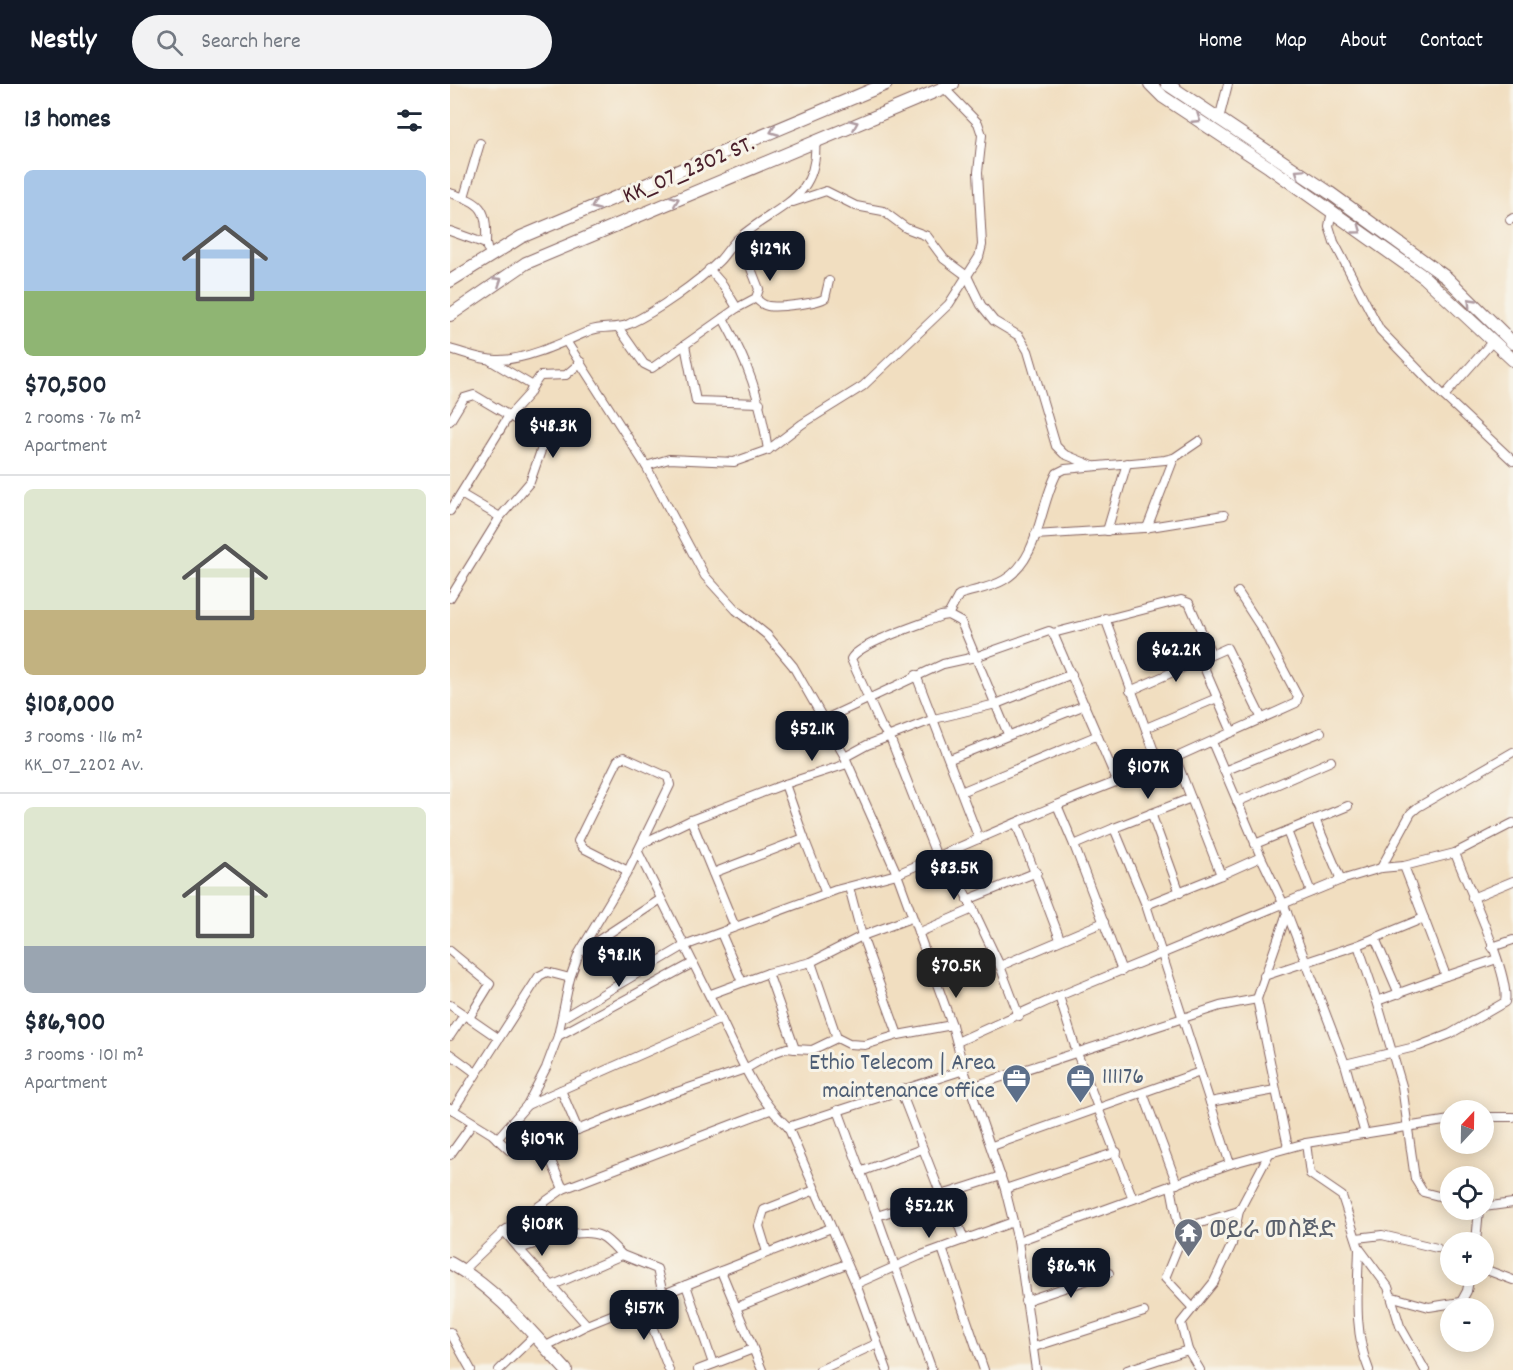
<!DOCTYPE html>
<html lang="en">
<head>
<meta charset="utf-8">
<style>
  body { margin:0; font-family:Dekko,"Noto Sans Ethiopic",sans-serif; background:#f2f2f3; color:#1f2937; height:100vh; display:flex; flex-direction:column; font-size:22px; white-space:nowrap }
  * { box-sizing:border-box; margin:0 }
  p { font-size:20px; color:#747a83 }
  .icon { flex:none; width:33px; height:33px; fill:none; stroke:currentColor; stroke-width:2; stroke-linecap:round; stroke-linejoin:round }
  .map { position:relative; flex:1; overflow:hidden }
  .side { display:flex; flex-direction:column; background:#fff; width:450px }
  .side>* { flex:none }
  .needle { width:39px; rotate:22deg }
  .buttons { position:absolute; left:990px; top:1016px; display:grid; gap:12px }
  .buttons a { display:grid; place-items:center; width:54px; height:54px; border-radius:50%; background:#fff; box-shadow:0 3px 15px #0003; font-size:30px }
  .price { position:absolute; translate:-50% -51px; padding:0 14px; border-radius:12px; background:#111827; color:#fff; font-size:20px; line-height:39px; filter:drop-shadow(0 2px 3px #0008) }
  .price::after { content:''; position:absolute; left:50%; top:36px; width:18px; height:14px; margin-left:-9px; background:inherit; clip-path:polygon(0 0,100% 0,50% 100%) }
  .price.current { background:#222; color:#fff }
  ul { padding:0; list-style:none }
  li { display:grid; align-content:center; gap:12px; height:318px; padding:0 24px }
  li+li { border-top:2px solid #e0e1e3 }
  li span { display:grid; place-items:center; height:186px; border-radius:9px; color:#555 }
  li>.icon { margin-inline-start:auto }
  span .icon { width:108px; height:108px; fill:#fffc; stroke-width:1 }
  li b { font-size:26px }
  h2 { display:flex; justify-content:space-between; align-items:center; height:72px; padding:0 24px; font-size:26px }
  header { display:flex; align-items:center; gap:36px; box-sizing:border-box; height:84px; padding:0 30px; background:#111827; color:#fff }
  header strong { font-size:28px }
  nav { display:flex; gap:33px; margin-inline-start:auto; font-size:21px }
  .search { width:420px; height:54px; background:#f2f2f3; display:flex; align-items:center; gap:15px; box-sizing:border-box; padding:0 21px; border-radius:33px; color:#747a83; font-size:22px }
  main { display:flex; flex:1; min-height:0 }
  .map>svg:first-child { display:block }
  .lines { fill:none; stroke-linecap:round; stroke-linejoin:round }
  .street-casing { stroke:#84625f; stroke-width:10 }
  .primary-casing { stroke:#84625f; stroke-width:14 }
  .street { stroke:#fff; stroke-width:8 }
  .primary { stroke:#fff; stroke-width:12 }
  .oneway { stroke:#ae9aa0 }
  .labels { text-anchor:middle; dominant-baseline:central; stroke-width:6; stroke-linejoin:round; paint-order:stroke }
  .street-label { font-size:24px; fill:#4a1f2b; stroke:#f7f3e8 }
  .service-label { font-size:24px; fill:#4e5e75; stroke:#f7f3e8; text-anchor:end }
  .worship-label { font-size:24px; fill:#5b616d; stroke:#f7f3e8; text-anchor:start }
</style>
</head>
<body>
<header>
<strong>Nestly</strong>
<div class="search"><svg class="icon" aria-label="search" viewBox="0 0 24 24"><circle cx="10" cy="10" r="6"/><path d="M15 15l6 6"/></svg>Search here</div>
<nav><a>Home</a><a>Map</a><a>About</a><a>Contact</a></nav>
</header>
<main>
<section class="side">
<h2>13 homes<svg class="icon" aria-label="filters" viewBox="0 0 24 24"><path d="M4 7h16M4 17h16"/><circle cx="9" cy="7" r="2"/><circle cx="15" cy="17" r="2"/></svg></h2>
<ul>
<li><span style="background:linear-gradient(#a9c7e8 65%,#8fb573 0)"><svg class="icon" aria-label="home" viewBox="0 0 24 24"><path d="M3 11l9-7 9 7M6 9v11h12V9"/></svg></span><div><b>$70,500</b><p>2 rooms · 76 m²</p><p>Apartment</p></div></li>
<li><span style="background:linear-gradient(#dfe7d0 65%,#c2b280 0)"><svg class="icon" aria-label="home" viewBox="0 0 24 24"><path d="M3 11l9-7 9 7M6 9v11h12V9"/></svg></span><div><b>$108,000</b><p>3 rooms · 116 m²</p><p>KK_07_2202 Av.</p></div></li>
<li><span style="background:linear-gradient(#dfe7d0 75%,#9aa5b1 0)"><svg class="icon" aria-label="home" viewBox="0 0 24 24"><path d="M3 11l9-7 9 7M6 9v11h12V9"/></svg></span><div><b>$86,900</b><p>3 rooms · 101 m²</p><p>Apartment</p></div></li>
</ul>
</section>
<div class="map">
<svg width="1063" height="1286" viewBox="0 0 1063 1286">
  <rect width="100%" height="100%" fill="#f7f3e8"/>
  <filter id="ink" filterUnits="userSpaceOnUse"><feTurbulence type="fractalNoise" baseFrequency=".0167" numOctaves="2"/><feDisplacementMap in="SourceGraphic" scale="12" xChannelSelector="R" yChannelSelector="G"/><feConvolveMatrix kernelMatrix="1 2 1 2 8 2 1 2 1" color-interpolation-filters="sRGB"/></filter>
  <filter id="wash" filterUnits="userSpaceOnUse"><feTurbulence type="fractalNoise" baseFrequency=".008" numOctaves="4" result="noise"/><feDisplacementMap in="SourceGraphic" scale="24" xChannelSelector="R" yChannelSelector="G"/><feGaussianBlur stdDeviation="1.35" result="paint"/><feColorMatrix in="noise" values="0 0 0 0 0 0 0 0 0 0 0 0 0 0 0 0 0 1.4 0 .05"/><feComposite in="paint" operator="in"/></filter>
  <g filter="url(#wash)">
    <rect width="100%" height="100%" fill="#f1dec0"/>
  </g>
  <g filter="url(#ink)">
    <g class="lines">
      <defs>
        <g id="street">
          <path d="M769 35 778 0"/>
          <path d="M0 109C34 119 37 126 36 160"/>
          <path d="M14 113 30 59"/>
          <path d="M343 118 376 107 406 122 433 127 456 144 477 152 494 175 517 192 531 221 544 237 569 252 578 267 606 362 614 370 643 382"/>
          <path d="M882 127 879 142 884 158 930 246 994 312 1063 377"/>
          <path d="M1060 136 1063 134"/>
          <path d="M0 147 36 160 37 164"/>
          <path d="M259 185 273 201 287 224"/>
          <path d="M306 214C309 218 313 221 318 222 327 224 369 219 375 214L379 197"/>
          <path d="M273 234C299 281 310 313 318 366"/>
          <path d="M168 243 194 280 202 284 287 224 306 214 309 205 289 154"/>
          <path d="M116 257 196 382 255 492 286 526 317 551 343 582 395 673 447 790 607 721 624 761 664 744 696 821 780 1080 568 1157"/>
          <path d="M235 261 246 317 310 319"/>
          <path d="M0 265C15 269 33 277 49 276 76 276 114 258 139 247 153 241 167 246 179 240 207 227 247 199 269 177 276 170 281 160 290 153 326 122 370 115 365 56"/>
          <path d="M83 302 90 292 116 291 131 278"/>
          <path d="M994 312 1042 258"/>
          <path d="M0 337 14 314 24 311 90 350 94 358 80 398 50 433 0 514"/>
          <path d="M196 382 219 375 284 378 318 366 352 340 413 302 499 220 529 173 532 161 528 88 532 51 528 39 494 4"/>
          <path d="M11 410 50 433"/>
          <path d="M0 427 58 333 79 310 83 302 41 277"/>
          <path d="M697 444 724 374"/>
          <path d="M657 447 677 379"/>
          <path d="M585 451 694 444 774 431"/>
          <path d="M498 531 509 511C523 506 541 504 554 496 590 475 589 422 607 389L615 385 715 376 724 374 749 357"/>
          <path d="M655 534 709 681"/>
          <path d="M603 549 667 697"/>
          <path d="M750 574 782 648"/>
          <path d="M466 591 529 755"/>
          <path d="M680 607 777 564 812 635"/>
          <path d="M373 636 493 580 525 573 599 547 603 549 731 516 739 519 761 569"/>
          <path d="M696 644 767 614"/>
          <path d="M762 658 811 773"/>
          <path d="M395 673 417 661 484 635 546 620 622 590"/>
          <path d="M500 675 635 621"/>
          <path d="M774 687 871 648"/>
          <path d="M335 700 397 680"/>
          <path d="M513 707 646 652"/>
          <path d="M787 718 881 677"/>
          <path d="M607 721 709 681 846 619 848 613 812 545 788 508"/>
          <path d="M701 729 730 809"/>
          <path d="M865 735 891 796"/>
          <path d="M241 736 285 843"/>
          <path d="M566 739 610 855"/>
          <path d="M664 744 741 714"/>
          <path d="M837 747 861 808"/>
          <path d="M193 759 241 736 335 700 354 754"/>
          <path d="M805 760 898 722"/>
          <path d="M624 761 672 887"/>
          <path d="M188 768 271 935"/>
          <path d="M487 773 441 656 431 642 401 575C409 559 472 540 491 532L498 531 511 538 558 650"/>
          <path d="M931 784 961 729 968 723 1063 668"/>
          <path d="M263 789 354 754 376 810"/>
          <path d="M771 791 811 773 834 821 895 980 969 962 1000 950 1055 918C1061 892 1016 799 1005 769"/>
          <path d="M399 803 412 852 448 951"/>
          <path d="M1022 814 1063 797"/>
          <path d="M517 816 587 788"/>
          <path d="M696 821 771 791 725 673"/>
          <path d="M523 825 550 882"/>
          <path d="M837 829 807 915 838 1063"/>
          <path d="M271 849 292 898"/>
          <path d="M468 849 523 825 495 770"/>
          <path d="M925 854 949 910"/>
          <path d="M908 861 927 917 996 892 954 782"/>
          <path d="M1042 863 1063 856"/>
          <path d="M0 867 40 900 19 934"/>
          <path d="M132 867 211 815"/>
          <path d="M361 878 387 954 399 960 415 961 448 951 502 941"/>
          <path d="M814 892 908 861 974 834"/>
          <path d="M996 892 1047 875"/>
          <path d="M261 910 318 889 361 878 412 852 461 834"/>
          <path d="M927 917 952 1002 965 1095 973 1108 1000 1115"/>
          <path d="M0 921 48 954"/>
          <path d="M569 932 550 882 654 838"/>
          <path d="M112 934 234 862 386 806 447 790 502 941 514 986 555 1105 568 1157 586 1286"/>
          <path d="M0 952 14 931"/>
          <path d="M108 952 243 879"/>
          <path d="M507 958 609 912"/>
          <path d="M345 965 362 966 387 954"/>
          <path d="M0 970 26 989"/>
          <path d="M895 980 915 1050"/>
          <path d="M521 1003 770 922 807 915"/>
          <path d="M111 1006 128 1046"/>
          <path d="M451 1008 491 1111"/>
          <path d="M693 1009 727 1100"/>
          <path d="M760 1018 825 1006"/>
          <path d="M77 1021 271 935C290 974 306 1014 338 1043L406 1200 437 1286"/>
          <path d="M0 1024 42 1050 59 1066 70 1068 212 1013 295 985 323 969 337 964 345 965 318 889"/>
          <path d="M3 1026 89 892 97 888 120 894"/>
          <path d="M388 1026 427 1132"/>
          <path d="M1034 1033H1063"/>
          <path d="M338 1043 514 986"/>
          <path d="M47 1055 77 1021 96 984 108 952 120 894 129 869 178 787 220 701 218 693 174 673 168 676 128 757 133 764 178 787"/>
          <path d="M856 1059 860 1090 892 1112 909 1164C908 1205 903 1247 919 1286"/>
          <path d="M94 1060 113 1105"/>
          <path d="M542 1062 750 988"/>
          <path d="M0 1071 23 1039"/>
          <path d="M780 1080 856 1059 1000 1036"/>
          <path d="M410 1088 472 1065"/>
          <path d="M721 1103 731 1155 715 1194 743 1224"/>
          <path d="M555 1105 667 1068"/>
          <path d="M497 1109 514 1156"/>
          <path d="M683 1115 627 969 609 912 891 796 931 784 954 782 1005 769 1063 739"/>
          <path d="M1034 1123 1063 1119"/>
          <path d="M731 1145 789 1127"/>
          <path d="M54 1147 69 1165"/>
          <path d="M907 1154 932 1151 987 1164"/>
          <path d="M1026 1158 1029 1125"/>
          <path d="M492 1164 534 1286"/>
          <path d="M909 1164 938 1203 950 1242 975 1286"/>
          <path d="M317 1168 309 1142 314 1126 365 1106"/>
          <path d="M1034 1185 1063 1196"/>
          <path d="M13 1186 54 1147 113 1105 320 1026"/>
          <path d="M406 1200 469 1172 563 1138"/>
          <path d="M236 1201 263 1280"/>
          <path d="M101 1202 172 1171 207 1185 213 1210"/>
          <path d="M943 1213 979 1223 1011 1218 1017 1207 1020 1191"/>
          <path d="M575 1217 659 1189"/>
          <path d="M193 1219 219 1286"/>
          <path d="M287 1223 396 1180"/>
          <path d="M137 1241 69 1165C89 1159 130 1142 151 1152 159 1156 166 1165 172 1171"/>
          <path d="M0 1248 21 1286"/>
          <path d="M1025 1258 1026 1257"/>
          <path d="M94 1263 137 1241 271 1187"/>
          <path d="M584 1263 694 1228"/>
          <path d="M49 1286 80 1256"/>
          <path d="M248 1286 303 1265"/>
          <path d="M312 1286 271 1187 381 1144"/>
          <path d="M370 1286 426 1260"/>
          <path d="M482 1286 427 1132 551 1092"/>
          <path d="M677 1286 738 1266"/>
          <path d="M750 1286 738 1266 731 1239 764 1198 782 1160 789 1127 819 1070"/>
        </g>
        <g id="primary">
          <path d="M700 0 713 13 819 83 974 193 1063 276"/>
          <path d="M717 0 880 109 997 194 1063 259"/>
          <path d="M0 197 71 153 436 0"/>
          <path d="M0 231 76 179 503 0"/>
          <path d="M0 1179C47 1205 80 1247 116 1286"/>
        </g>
      </defs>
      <!-- street casing -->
      <use href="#street" class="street-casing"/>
      <!-- primary casing -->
      <use href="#primary" class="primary-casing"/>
      <!-- street -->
      <use href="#street" class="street"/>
      <!-- primary -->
      <use href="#primary" class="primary"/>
    </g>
    <!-- one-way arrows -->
    <defs><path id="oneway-chevron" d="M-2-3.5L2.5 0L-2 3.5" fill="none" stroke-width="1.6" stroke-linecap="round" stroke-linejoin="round" transform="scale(1.5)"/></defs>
    <g class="oneway">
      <use href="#oneway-chevron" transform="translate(747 35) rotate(33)"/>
      <use href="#oneway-chevron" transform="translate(404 40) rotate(-23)"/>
      <use href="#oneway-chevron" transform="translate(324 47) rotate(158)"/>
      <use href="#oneway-chevron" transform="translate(849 89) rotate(-146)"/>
      <use href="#oneway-chevron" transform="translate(225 116) rotate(-22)"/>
      <use href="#oneway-chevron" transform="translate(145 122) rotate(157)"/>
      <use href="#oneway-chevron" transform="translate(908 146) rotate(36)"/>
      <use href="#oneway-chevron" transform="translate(48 197) rotate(-33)"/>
      <use href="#oneway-chevron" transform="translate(1021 218) rotate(-134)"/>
    </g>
  </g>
  <!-- icons -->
  <defs>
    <symbol id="office-pin" viewBox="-11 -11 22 30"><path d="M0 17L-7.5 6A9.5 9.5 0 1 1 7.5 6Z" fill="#5c6f8a" stroke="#f7f3e8"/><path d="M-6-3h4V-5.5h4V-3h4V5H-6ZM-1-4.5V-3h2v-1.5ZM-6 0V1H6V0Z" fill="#fff"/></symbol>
    <symbol id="temple-pin" viewBox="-11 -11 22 30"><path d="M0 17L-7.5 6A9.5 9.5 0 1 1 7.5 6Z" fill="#6b7280" stroke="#f7f3e8"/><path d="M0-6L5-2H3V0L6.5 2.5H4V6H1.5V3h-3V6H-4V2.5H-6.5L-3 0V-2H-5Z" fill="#fff"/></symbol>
  </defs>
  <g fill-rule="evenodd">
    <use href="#office-pin" x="550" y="978" width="33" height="45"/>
    <use href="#office-pin" x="614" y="978" width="33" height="45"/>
    <use href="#temple-pin" x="722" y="1132" width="33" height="45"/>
  </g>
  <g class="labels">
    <!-- street labels -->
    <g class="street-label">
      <text transform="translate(239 87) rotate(-23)">KK_07_2302 ST.</text>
    </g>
    <!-- service labels -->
    <g class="service-label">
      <text x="545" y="980">Ethio Telecom | Area<tspan x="545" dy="28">maintenance office</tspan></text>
      <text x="652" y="994" text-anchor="start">111176</text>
    </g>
    <!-- worship labels -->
    <g class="worship-label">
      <text x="759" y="1148">ወይራ መስጅድ</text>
    </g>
  </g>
</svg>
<div class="buttons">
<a><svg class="needle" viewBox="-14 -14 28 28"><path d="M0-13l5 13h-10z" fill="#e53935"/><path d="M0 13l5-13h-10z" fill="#747a83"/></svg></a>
<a><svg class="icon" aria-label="locate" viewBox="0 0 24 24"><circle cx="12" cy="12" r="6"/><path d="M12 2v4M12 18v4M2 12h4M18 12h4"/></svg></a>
<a>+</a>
<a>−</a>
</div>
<b class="price" style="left:320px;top:198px">$129K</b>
<b class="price" style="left:103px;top:375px">$48.3K</b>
<b class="price" style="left:726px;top:599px">$62.2K</b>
<b class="price" style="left:362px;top:678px">$52.1K</b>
<b class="price" style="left:698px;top:716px">$107K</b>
<b class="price" style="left:504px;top:817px">$83.5K</b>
<b class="price" style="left:169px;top:904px">$98.1K</b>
<b class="price current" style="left:506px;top:915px">$70.5K</b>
<b class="price" style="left:92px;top:1088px">$109K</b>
<b class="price" style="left:479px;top:1155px">$52.2K</b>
<b class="price" style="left:92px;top:1173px">$108K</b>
<b class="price" style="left:621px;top:1215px">$86.9K</b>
<b class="price" style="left:194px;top:1257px">$157K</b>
</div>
</main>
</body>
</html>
